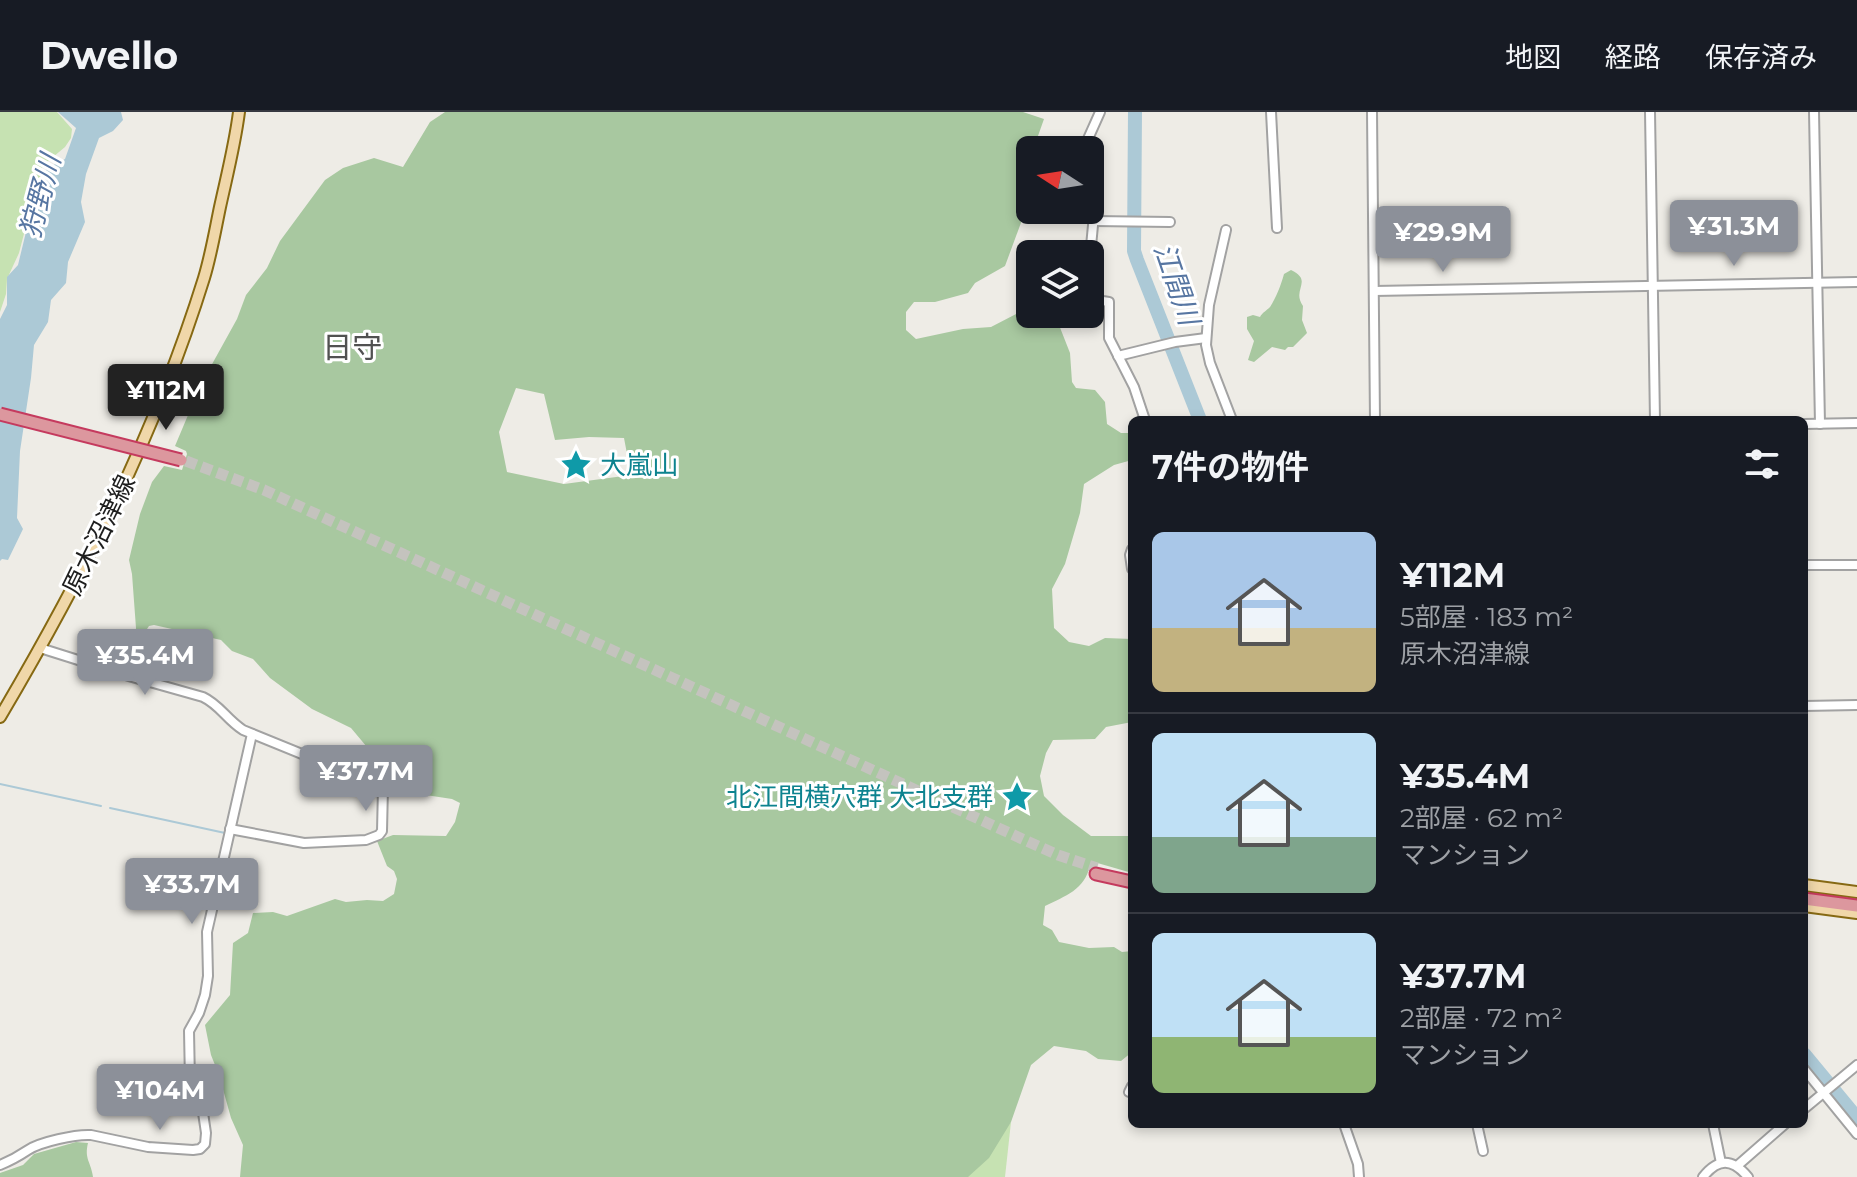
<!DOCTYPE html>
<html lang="ja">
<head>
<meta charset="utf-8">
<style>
  body { margin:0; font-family:Montserrat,"Noto Sans JP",sans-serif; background:#242831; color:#f1f3f6; height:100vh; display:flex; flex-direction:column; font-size:30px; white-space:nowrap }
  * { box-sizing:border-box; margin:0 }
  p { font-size:26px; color:#9ea1a6 }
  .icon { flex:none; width:44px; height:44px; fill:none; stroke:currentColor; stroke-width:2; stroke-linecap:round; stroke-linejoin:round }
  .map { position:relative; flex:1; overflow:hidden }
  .details { position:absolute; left:1128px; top:304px; width:680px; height:712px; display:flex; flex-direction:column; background:#171b24; border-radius:12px; box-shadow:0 4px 12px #0003 }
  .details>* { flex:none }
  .needle { width:52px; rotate:282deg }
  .tools { position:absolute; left:1016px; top:24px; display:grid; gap:16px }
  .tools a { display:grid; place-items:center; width:88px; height:88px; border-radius:12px; background:#171b24; box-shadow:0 4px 12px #0003; font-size:40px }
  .price { position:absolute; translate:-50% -68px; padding:0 18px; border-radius:8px; background:#8c9099; color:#fff; font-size:26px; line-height:52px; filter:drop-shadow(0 2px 4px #0008) }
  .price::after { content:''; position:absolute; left:50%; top:48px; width:24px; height:18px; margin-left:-12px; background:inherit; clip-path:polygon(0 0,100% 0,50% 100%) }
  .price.selected { background:#222; color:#fff }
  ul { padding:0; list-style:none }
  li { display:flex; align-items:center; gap:24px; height:200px; padding:0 24px }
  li+li { border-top:2px solid #363941 }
  li span { display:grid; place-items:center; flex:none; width:224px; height:160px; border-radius:12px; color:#555 }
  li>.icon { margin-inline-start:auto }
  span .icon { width:96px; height:96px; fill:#fffc; stroke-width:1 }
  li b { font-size:34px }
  h2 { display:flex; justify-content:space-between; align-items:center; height:96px; padding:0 24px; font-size:34px }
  header { display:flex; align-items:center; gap:48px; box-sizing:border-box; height:112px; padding:0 40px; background:#171b24; border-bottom:2px solid #363941 }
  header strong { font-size:38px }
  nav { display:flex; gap:44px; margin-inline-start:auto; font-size:28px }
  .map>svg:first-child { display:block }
  .grass { fill:#c6e2b2 }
  .forest { fill:#a8c8a0; fill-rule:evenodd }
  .water { fill:#acc9d6 }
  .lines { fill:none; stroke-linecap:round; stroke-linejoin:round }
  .stream { stroke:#acc9d6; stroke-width:2 }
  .river { stroke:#acc9d6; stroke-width:14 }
  .highway-tunnel { stroke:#c4c3be; stroke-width:11; stroke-dasharray:11 5.5; stroke-linecap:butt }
  .minor-casing { stroke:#a2a2a2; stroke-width:12 }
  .major-casing { stroke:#866913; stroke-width:14 }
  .highway-casing { stroke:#c53a5e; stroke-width:15 }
  .minor { stroke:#fff; stroke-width:8 }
  .major { stroke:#f0d7a9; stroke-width:10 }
  .highway { stroke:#dc979e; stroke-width:11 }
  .highway-bridge-casing { stroke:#c53a5e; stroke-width:15; stroke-linecap:butt }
  .highway-bridge { stroke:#dc979e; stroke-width:11 }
  .labels { text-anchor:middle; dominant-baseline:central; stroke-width:6; stroke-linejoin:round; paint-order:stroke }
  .culture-label { font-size:26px; fill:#0d838f; stroke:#fff; text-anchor:start }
  .street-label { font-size:26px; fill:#1e1e1e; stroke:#fff }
  .water-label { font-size:28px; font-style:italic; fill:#5776a2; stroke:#fff }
  .quarter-label { font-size:30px; fill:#515151; stroke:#fff }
</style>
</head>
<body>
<header>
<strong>Dwello</strong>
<nav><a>地図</a><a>経路</a><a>保存済み</a></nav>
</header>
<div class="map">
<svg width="1857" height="1065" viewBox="0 0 1857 1065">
  <rect width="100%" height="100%" fill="#eeece6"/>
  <!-- grass -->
  <g class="grass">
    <path d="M0 0H57L72 17 71 26 65 35 47 50 41 57 39 92 26 114 19 141 7 167 6 182 0 200Z"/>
    <path d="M1011 1010 1005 1065H965Z"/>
  </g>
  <!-- forest -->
  <g class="forest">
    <path d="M445 0H1023L1044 7 1033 38H1030L1029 89 1005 154 975 171 968 181 935 190H914L906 200V218L916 227 963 217 991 215 1018 201 1044 202 1059 213 1070 241 1072 270 1076 276 1095 278 1105 290 1107 312 1121 321H1132V348L1114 353 1084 372 1080 401 1065 452 1052 477 1054 516 1069 530 1089 534 1105 526 1132 527V610L1106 615 1095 627 1053 628 1046 641 1040 664 1044 684 1063 703 1091 724H1132V761L1094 750 1090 753C1085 778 1065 784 1045 794L1043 813 1052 818 1059 830 1089 836 1114 835 1122 840 1132 839V940L1121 949 1098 947 1086 939 1054 934 1031 953 1011 1010 989 1046 968 1065H240L243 1033 231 1006 219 963 211 943 205 913 230 883 233 831 248 821 253 801 273 800 287 804 335 787 346 790 367 788 383 789 394 782 397 767 394 759 387 754 377 729 393 723 446 724 455 710 460 691 452 687 419 682 409 674 379 660 377 647 351 616 312 597 270 566 253 547 232 539 221 528 154 513 149 514 141 526 134 558 131 557 136 516 132 462 129 448 140 402 152 370 164 354 182 358 187 342 186 339 175 334 191 296 205 275 211 254 237 207 246 183 267 156 280 129 325 68 343 56 374 46 403 55 430 10ZM516 276 544 282 555 328 589 325 624 326 631 363 564 372 507 360 499 320Z"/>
    <path d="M1291 158C1314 169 1291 177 1303 194L1302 208 1307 221 1293 235H1288L1285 238 1272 235 1254 250 1248 248 1254 229 1247 217V205L1253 203 1260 205C1262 201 1267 198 1270 195 1276 186 1281 173 1284 162Z"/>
    <path d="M76 1030 88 1031C84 1047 91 1050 93 1065H0V1061L23 1053 34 1042Z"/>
  </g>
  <!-- water -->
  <path class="water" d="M58 0H121L123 8 113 19 99 26 86 62 81 90 85 110 68 150 66 171 51 188 48 210 34 233 31 266 20 339 17 406 23 417 8 448 2 447 0 449V207L7 193V165L18 153 26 120 42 89 46 57 65 47 76 16Z"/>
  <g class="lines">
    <!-- stream -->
    <g class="stream">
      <path d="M0 672 101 694"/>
      <path d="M110 696 225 721"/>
    </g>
    <!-- river -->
    <g class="river">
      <path d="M1135 0 1134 139 1137 148 1200 308"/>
      <path d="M1804 942 1857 1006"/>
    </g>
    <!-- highway-tunnel -->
    <path class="highway-tunnel" d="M186 349 264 378 1018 725 1058 743 1097 756"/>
    <defs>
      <g id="minor">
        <path d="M1271 0 1277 116"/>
        <path d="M1372 0 1375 308"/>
        <path d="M1650 0 1655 308"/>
        <path d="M1814 0 1820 312"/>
        <path d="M1083 38 1100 0"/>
        <path d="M1090 87 1095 92 1090 145"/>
        <path d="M1094 109 1170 110"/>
        <path d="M1226 118 1209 193 1206 233 1210 251 1232 308"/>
        <path d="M1374 179 1857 170"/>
        <path d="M1090 187 1109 190V226L1134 275 1145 308"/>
        <path d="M1118 244 1175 230 1206 226"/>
        <path d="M1804 312 1857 311"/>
        <path d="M1132 437 1130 443 1132 457"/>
        <path d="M1804 453H1857"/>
        <path d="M40 536 132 565 203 585C220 593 226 607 243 618L383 675 382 719 379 723 366 728 304 731 230 717"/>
        <path d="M1804 594 1857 593"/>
        <path d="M1804 957 1857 1022"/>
        <path d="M1132 974 1129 980H1132"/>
        <path d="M1804 997 1857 953"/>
        <path d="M1344 1012 1358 1052 1359 1065"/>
        <path d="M1477 1012 1483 1039"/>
        <path d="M1713 1012 1721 1051"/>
        <path d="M0 1053C10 1049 19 1044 28 1038 40 1030 76 1022 91 1023L148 1035 193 1038 200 1037 205 1032 206 1021 202 994 190 970 189 919 199 901 205 883 208 864 207 820 252 622"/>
        <path d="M1737 1054 1785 1012"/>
        <path d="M1703 1065C1718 1046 1732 1046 1748 1065"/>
      </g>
      <g id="major">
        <path d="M0 605C82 466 156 321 204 166 211 143 215 119 220 95 227 63 235 32 239 0"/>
        <path d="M1804 773 1857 780"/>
        <path d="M1804 794 1857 801"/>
      </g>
      <g id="highway">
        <path d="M1096 762 1132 770"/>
        <path d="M1804 787 1857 794"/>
      </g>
    </defs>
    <!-- minor casing -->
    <use href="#minor" class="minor-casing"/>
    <!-- major casing -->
    <use href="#major" class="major-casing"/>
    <!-- highway casing -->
    <use href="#highway" class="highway-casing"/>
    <!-- minor -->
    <use href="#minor" class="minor"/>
    <!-- major -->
    <use href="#major" class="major"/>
    <!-- highway -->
    <use href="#highway" class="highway"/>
    <defs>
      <path id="highway-bridge" d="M0 302 181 348"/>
    </defs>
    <!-- highway-bridge casing -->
    <use href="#highway-bridge" class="highway-bridge-casing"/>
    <!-- highway-bridge -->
    <use href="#highway-bridge" class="highway-bridge"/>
  </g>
  <!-- icons -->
  <defs>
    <symbol id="sight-bare" viewBox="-9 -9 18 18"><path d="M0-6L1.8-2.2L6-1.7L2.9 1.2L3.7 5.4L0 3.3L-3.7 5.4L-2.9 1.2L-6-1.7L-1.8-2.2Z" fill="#0f9aa8" stroke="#fff" stroke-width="2.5" paint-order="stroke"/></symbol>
  </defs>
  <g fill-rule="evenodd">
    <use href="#sight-bare" x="554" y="331" width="44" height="44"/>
    <use href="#sight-bare" x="995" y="663" width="44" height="44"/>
  </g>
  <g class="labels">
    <!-- culture labels -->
    <g class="culture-label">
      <text x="600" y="353">大嵐山</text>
      <text x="993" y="685" text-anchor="end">北江間横穴群 大北支群</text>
    </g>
    <!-- street labels -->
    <g class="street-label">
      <text transform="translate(99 423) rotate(-64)">原木沼津線</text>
    </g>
    <!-- water labels -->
    <g class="water-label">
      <text transform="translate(40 84) rotate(-75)">狩野川</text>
      <text transform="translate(1177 172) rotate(71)">江間川</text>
    </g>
    <!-- quarter labels -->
    <g class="quarter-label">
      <text x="352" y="235">日守</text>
    </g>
  </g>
</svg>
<div class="tools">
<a><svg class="needle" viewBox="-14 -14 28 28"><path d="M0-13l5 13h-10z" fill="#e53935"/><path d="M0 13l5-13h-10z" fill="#9ea1a6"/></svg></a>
<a><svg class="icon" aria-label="layers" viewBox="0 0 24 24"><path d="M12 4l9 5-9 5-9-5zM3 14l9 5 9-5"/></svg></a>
</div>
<b class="price" style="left:1734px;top:156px">¥31.3M</b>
<b class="price" style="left:1443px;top:162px">¥29.9M</b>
<b class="price selected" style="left:166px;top:320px">¥112M</b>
<b class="price" style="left:145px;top:585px">¥35.4M</b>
<b class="price" style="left:366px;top:701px">¥37.7M</b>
<b class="price" style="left:192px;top:814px">¥33.7M</b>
<b class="price" style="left:160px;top:1020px">¥104M</b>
<section class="details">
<h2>7件の物件<svg class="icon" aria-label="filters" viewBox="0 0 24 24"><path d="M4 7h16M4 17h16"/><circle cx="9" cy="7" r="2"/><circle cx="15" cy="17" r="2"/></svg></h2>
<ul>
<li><span style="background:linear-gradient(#a9c7e8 60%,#c2b280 0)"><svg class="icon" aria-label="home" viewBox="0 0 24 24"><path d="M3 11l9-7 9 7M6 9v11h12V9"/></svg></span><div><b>¥112M</b><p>5部屋 · 183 m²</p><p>原木沼津線</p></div></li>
<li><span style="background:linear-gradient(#bfe0f5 65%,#7fa58c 0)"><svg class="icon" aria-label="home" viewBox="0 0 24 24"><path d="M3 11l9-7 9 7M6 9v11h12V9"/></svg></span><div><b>¥35.4M</b><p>2部屋 · 62 m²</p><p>マンション</p></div></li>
<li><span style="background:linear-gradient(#bfe0f5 65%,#8fb573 0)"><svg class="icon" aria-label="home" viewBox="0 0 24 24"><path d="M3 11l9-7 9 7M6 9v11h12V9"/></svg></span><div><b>¥37.7M</b><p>2部屋 · 72 m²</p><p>マンション</p></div></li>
</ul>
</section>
</div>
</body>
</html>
